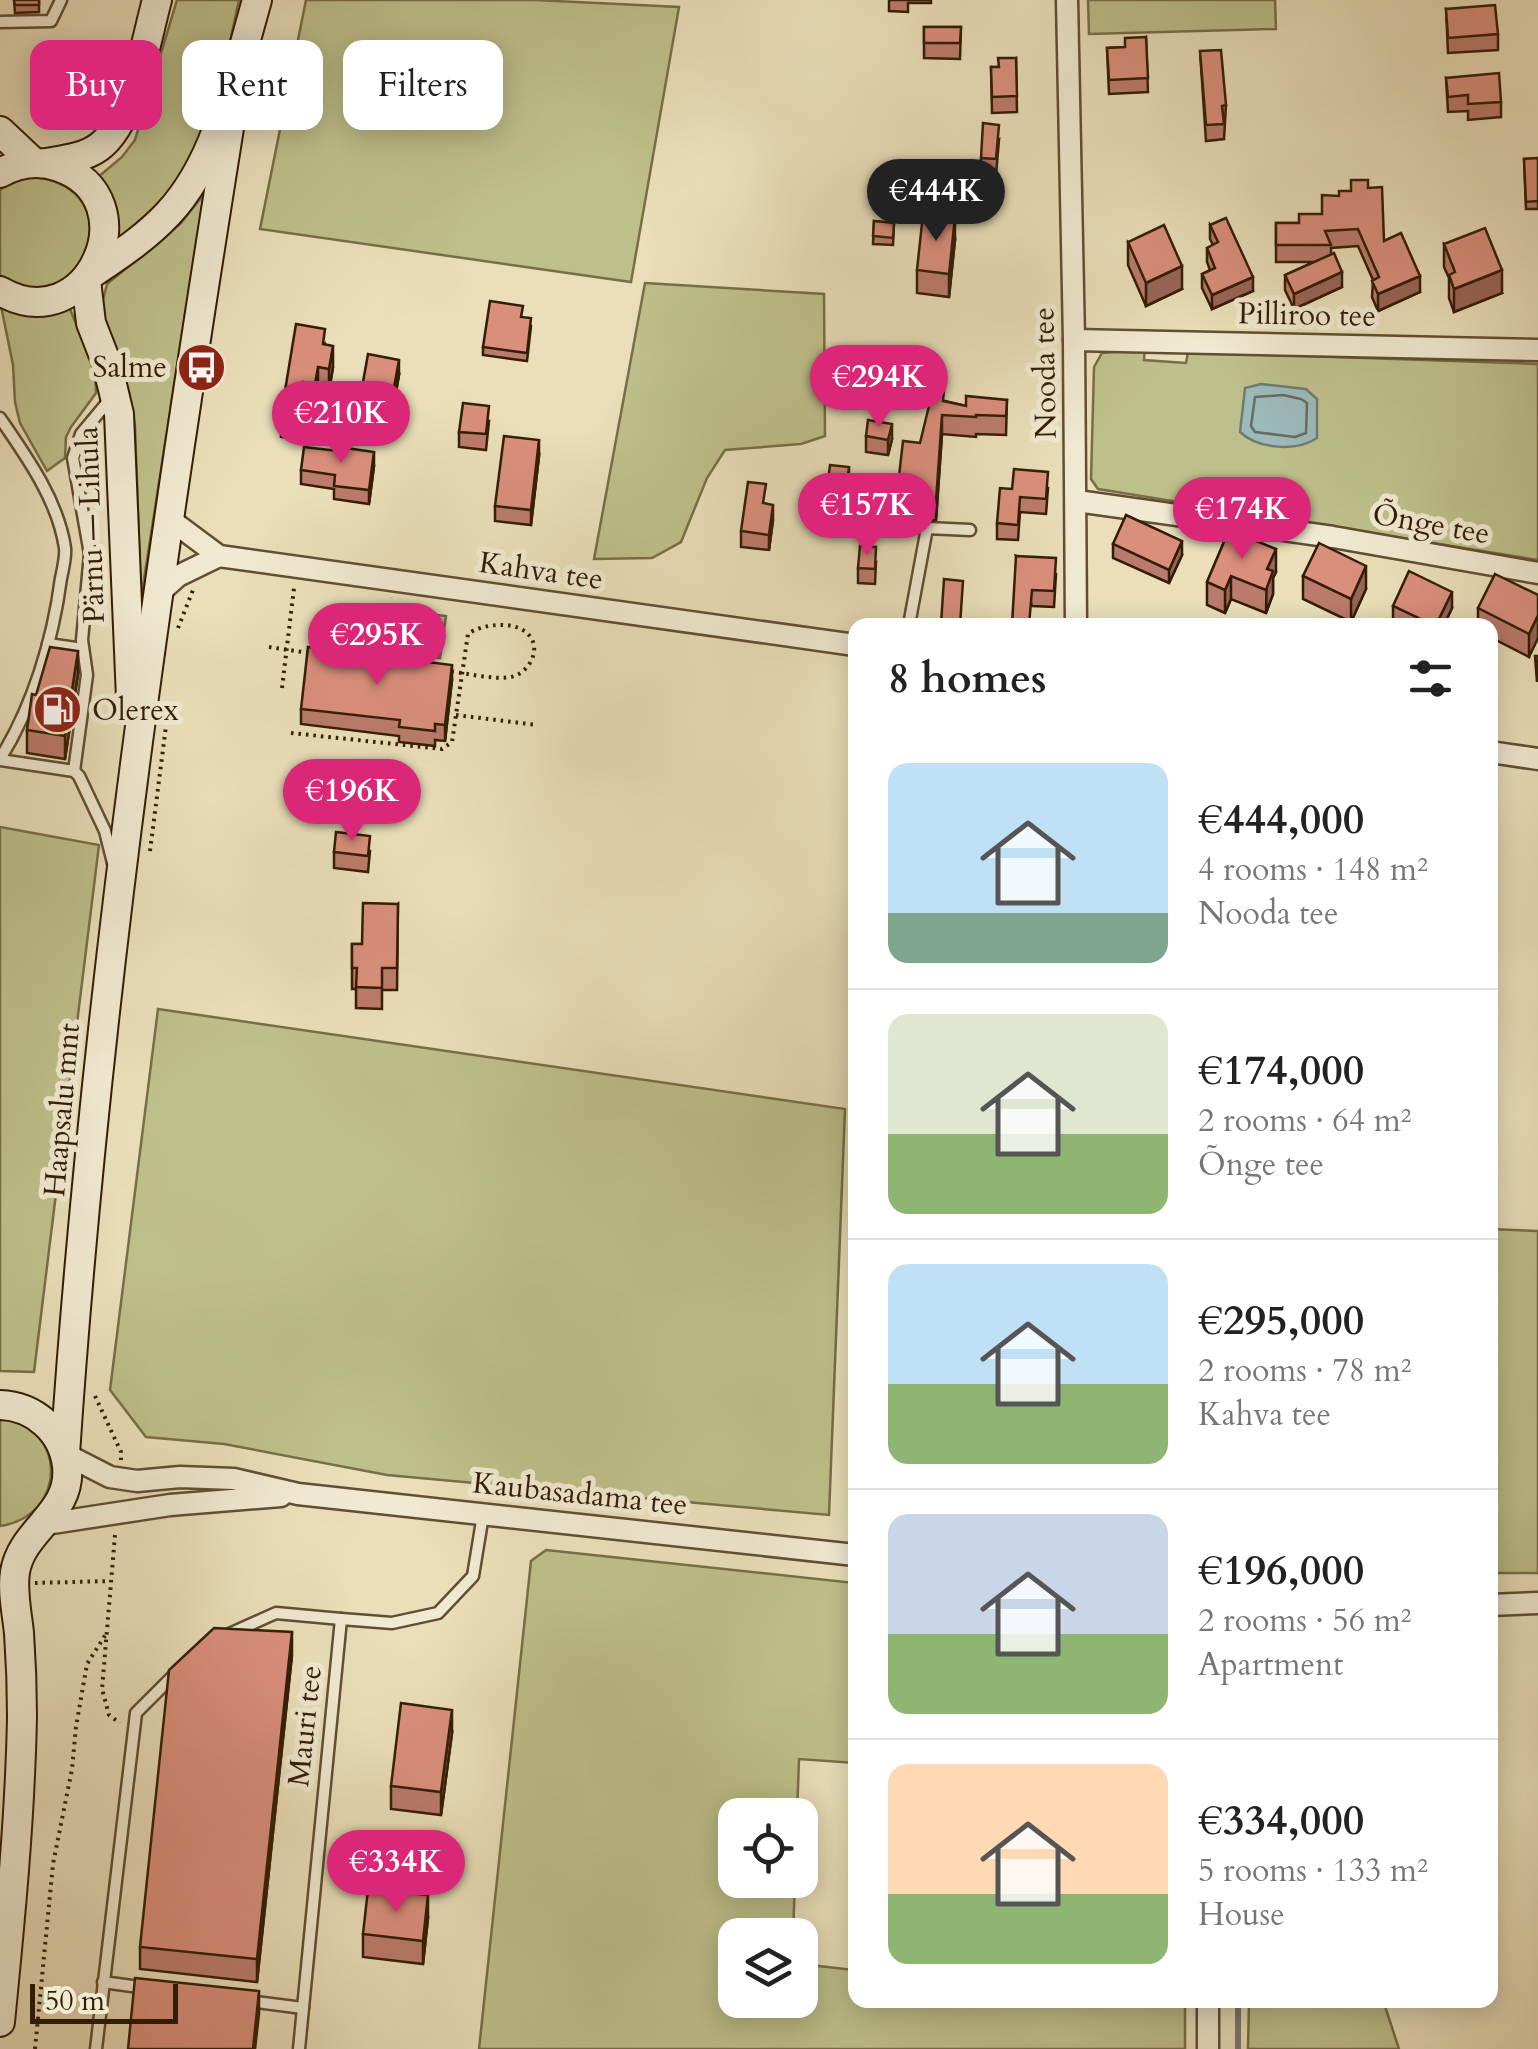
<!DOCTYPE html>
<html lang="en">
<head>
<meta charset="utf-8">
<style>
  body { margin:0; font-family:Cardo,serif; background:#f2f2f2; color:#222; height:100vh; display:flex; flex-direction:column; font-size:38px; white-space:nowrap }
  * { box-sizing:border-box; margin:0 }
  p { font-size:32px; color:#767676 }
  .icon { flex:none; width:55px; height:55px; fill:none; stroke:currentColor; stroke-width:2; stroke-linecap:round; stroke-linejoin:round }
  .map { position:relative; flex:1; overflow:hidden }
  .sheet { position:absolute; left:848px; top:618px; width:650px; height:1390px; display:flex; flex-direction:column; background:#fff; border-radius:20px; box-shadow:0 5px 25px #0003 }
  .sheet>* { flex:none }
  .top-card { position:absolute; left:30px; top:40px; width:668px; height:90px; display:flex; gap:20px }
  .tools { position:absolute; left:718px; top:1798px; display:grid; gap:20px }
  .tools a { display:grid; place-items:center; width:100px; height:100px; border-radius:20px; background:#fff; box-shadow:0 5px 25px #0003; font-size:50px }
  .scale { position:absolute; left:30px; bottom:25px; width:148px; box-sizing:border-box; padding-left:10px; border:5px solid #331d04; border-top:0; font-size:28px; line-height:35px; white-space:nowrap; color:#331d04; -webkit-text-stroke:8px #f1ead2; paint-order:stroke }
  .price { position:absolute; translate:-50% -85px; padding:0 22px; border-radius:35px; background:#db2777; color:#fff; font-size:32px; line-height:65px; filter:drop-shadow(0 2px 5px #0008) }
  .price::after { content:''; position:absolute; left:50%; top:60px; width:30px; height:22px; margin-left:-15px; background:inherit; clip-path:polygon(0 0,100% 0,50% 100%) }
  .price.selected { background:#222; color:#fff }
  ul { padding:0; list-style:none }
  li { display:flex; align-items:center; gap:30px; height:250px; padding:0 40px }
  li+li { border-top:2px solid #e0e0e0 }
  li span { display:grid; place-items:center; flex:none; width:280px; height:200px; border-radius:20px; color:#555 }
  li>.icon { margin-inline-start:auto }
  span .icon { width:120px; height:120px; fill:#fffc; stroke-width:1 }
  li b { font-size:42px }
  h2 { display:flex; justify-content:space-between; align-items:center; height:120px; padding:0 40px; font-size:42px }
  .tag { padding:0 35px; border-radius:20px; background:#fff; box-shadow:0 5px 25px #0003; font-size:35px; line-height:90px }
  .tag.selected { background:#db2777; color:#fff }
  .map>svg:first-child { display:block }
  .green { fill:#bec08b; stroke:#786e48; stroke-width:2.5 }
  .water { fill:#9cbaba; stroke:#727b71; stroke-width:2.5 }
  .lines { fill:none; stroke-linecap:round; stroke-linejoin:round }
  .shore { stroke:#686c5f; stroke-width:2.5 }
  .stream { stroke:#727b71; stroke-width:6 }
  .service-casing { stroke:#614e32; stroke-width:15 }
  .minor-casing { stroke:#614e32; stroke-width:25 }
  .secondary-casing { stroke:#331d04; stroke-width:32 }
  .path { stroke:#331d04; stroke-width:4; stroke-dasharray:2.5 5; stroke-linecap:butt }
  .service { stroke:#f1ead2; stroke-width:10 }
  .minor { stroke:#f1ead2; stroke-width:20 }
  .secondary { stroke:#f1ead2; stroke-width:28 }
  .wall { fill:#bb7b6c; stroke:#331d04; stroke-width:2.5 }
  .shaded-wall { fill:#996458; stroke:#331d04; stroke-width:2.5 }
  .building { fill:#da8f7d; stroke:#331d04; stroke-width:2.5 }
  .labels { text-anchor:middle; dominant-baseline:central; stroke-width:10; stroke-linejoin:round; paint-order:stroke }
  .street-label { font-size:30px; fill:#331d04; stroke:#f1ead2 }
  .poi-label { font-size:30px; fill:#331d04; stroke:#f1ead2; text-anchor:end }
</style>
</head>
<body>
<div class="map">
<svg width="1538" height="2049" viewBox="0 0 1538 2049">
  <rect width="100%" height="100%" fill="#eadfba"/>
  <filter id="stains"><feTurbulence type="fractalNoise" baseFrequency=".002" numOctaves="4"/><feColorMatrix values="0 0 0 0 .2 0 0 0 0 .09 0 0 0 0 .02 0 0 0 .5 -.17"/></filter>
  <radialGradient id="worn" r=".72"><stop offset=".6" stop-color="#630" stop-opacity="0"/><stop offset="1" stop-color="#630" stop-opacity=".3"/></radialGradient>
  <!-- green -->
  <g class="green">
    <path d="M177 0H239C225 60 217 135 178 185 160 208 138 227 116 245L97 178 122 157 135 140Z"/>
    <path d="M306 0H535L679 7 631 282 260 229Z"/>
    <path d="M1088 0H1275L1276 29 1089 34Z"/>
    <path d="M31 177C142 186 76 336 0 275V190L15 180Z"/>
    <path d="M204 194 141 598 135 426 129 392 103 317V300L107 284 181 223Z"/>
    <path d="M645 283 824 294 825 436 801 444 725 450 707 478 681 542 652 558 594 559Z"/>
    <path d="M68 304 95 371 96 393 71 427 66 437 65 458 47 471 20 423 15 402 13 365 1 306 21 312Z"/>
    <path d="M1145 349 1144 360 1186 363 1188 352 1538 364V560L1098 489 1091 479 1094 367 1102 353Z"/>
    <path d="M342 608 378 614 374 650 339 647Z"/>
    <path d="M404 611 446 616 440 658 399 653Z"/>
    <path d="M0 827 99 845 34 1372 0 1371Z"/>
    <path d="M158 1009 845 1109 829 1515 387 1475 224 1444 146 1437 110 1390Z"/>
    <path d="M1490 1229 1538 1231V1573H1490Z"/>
    <path d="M0 1416C68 1426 68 1516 0 1526Z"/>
    <path d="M546 1550 855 1583V1763L799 1759 797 1815H735V1880H795L793 1935H735V2000H800V1964L855 1970V2000L1185 2002V2049H479L531 1561Z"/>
    <path d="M1249 2000H1383L1399 2049H1248Z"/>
  </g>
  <!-- water -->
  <path class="water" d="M1261 384 1306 389 1317 399V438C1296 452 1258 449 1240 432L1245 388Z"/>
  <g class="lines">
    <!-- shore -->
    <path class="shore" d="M1283 395 1301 399 1307 403 1306 433 1295 437 1255 432 1251 426 1255 397Z"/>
    <!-- stream -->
    <path class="stream" d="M1238 2000V2049"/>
    <defs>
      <g id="service">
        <path d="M0 22 51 21 61 0"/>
        <path d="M0 418C26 456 58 500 65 548 66 557 63 569 61 578 53 640 33 706 0 759"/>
        <path d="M909 625 927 528 970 530"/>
        <path d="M48 644 83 649"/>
        <path d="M0 760 74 771 79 776 105 831 113 863"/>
        <path d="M74 771 87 675 82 640 90 554 73 458 81 434 111 398"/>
        <path d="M227 1635 276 1613 341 1619"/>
        <path d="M103 1982 146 1988"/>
        <path d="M248 2001 303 2008"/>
        <path d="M96 2049 136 1713 174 1675"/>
        <path d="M299 2049 341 1619 392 1623 438 1613 473 1576 483 1515"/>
      </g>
      <g id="minor">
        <path d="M1067 0 1074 340 1076 625"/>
        <path d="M1074 340 1538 350"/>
        <path d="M1077 501 1333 537 1538 573"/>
        <path d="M168 518 219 556 855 645"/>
        <path d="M158 594 178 576 219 556"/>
        <path d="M1490 752 1538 759"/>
        <path d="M65 1454 110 1477 137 1481 180 1477 234 1479 298 1494 855 1555"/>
        <path d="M46 1524 170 1505 281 1496"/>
        <path d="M1490 1605 1538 1603"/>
        <path d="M1208 2000V2049"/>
      </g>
      <g id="secondary">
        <path d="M232 90 257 0"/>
        <path d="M0 131 34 163"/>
        <path d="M46 163C63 160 84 158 99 147 133 122 146 40 157 0"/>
        <path d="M0 173C18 163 39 160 59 167 151 199 88 342 0 291"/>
        <path d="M91 274C156 231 189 205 217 130"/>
        <path d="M86 280 91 323 107 364 119 414 131 698"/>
        <path d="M0 1405C34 1406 63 1431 67 1466 72 1514 22 1529 15 1572 12 1591 17 1614 19 1633 21 1661 22 1689 22 1717 20 1819 10 1921 0 2022"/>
        <path d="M65 1454C96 991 164 531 238 72"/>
      </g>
    </defs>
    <!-- service casing -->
    <use href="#service" class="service-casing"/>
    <!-- minor casing -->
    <use href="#minor" class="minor-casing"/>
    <!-- secondary casing -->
    <use href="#secondary" class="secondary-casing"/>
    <!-- path -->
    <g class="path">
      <path d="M178 628 193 590"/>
      <path d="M269 647 309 653"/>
      <path d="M380 657 392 598"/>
      <path d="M282 688 294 588"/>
      <path d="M456 715 537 725"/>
      <path d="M291 733 442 749 452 742 468 634C481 624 515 620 528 634 543 649 528 674 511 677 491 680 467 673 447 671"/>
      <path d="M150 851 166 726"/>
      <path d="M95 1396 121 1452V1460"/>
      <path d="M115 1535 102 1689 109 1715 120 1723"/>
      <path d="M35 1583 110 1581"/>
      <path d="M35 2049 53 1864 72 1769 76 1727 87 1664 106 1634"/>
    </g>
    <!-- service -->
    <use href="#service" class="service"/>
    <!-- minor -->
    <use href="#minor" class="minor"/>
    <!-- secondary -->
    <use href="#secondary" class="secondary"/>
  </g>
  <!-- wall -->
  <g class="wall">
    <path d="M14 0H39V12L15 13Z"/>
    <path d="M889 0H931V3H908V12L889 11Z"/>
    <path d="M1446 9 1498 34V50L1448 53Z"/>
    <path d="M924 27H961L960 59 924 58Z"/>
    <path d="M1146 37 1148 92 1109 94 1107 48 1125 47Z"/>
    <path d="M1200 51 1226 105 1224 139 1206 141Z"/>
    <path d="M1016 58 1017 112 992 113 991 67H999Z"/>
    <path d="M1446 78 1501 102V117L1468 120V111L1448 112Z"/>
    <path d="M999 140 996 175 981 173V158Z"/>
    <path d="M1538 158V209H1526L1524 159Z"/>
    <path d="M1368 188 1384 241 1420 292 1378 311 1372 297 1373 280 1358 246 1331 248V255L1342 287 1294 309 1285 290V275L1314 262H1276V223H1299L1322 214 1339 196Z"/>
    <path d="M874 221 894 223 893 245 873 244Z"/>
    <path d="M1210 225 1253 291 1212 309 1202 288V274L1210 270 1207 262V248L1213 245 1210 239Z"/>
    <path d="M955 240 949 297 917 293V270Z"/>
    <path d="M1128 242 1182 289 1146 306 1128 265Z"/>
    <path d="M1444 244 1502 293 1454 312 1449 298V278L1444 267Z"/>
    <path d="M522 317 531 326 527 361 483 355V347Z"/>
    <path d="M325 344 333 367 329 391 318 389 315 406 303 404 298 439 281 437V415Z"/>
    <path d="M399 375 391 420 360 414V399Z"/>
    <path d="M1007 400 1006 435 976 434V437L942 434 936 520 914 521 913 532 895 530V511L920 443 945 401 966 406Z"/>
    <path d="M489 421 486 450 459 447V432Z"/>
    <path d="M866 436 892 439 888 455 866 452Z"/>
    <path d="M539 456 531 525 495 521V506Z"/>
    <path d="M374 466 369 504 334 499V489L301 484V470Z"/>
    <path d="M849 483 844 522 825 519V504Z"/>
    <path d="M1048 488 1046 514 1020 512 1018 540 997 539V523L1012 489Z"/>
    <path d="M766 504 773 520 769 550 741 547V531Z"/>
    <path d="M1229 530 1276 572 1273 578V594L1266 613 1231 599 1225 613 1207 605V582Z"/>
    <path d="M1113 544 1182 555 1169 583 1113 558Z"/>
    <path d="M1016 556 1056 574 1054 607 1032 606Z"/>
    <path d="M876 562 875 584 858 583V568Z"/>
    <path d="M1303 576 1366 589 1351 622 1303 599Z"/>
    <path d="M1538 595 1529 657 1490 637V625H1478V608Z"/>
    <path d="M1393 606 1452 608 1444 625H1401L1393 621Z"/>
    <path d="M78 674 65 759 27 753V730L36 695Z"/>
    <path d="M452 680 445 741 435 740V746L399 742V736L301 724V709Z"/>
    <path d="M370 851 368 872 334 868V852Z"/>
    <path d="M398 904 397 990H382V1009L356 1008V989H352V944H362Z"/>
    <path d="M292 1655 257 1982 140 1969V1947Z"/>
    <path d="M452 1733 441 1815 391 1809V1786Z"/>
    <path d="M428 1918 423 1964 363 1957V1934Z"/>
  </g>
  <!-- shaded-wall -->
  <g class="shaded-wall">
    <path d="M955 217V240L949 297V274Z"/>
    <path d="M1182 266V289L1146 306V283Z"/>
    <path d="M1502 270V293L1454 312V289Z"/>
    <path d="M1342 272V287L1294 309V294Z"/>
    <path d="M1420 276V292L1378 311V294Z"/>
    <path d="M1253 277V291L1212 309V295Z"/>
    <path d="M333 346V367L329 391V369Z"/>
    <path d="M399 360V375L391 420V404Z"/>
    <path d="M318 367V389L315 406V384Z"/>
    <path d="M303 382V404L298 439V417Z"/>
    <path d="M942 415V434L936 520V501Z"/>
    <path d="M892 424V439L888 455V440Z"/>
    <path d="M539 440V456L531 525V510Z"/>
    <path d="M374 452V466L369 504V490Z"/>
    <path d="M849 467V483L844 522V507Z"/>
    <path d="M773 505V520L769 550V535Z"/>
    <path d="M1182 541V555L1169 583V570Z"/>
    <path d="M1276 549V572L1273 578V594L1266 613 1267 569Z"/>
    <path d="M1366 566V589L1351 622V599Z"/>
    <path d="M1231 576V599L1225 613V590Z"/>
    <path d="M1452 592V608L1444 625H1436Z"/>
    <path d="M1538 615V638L1529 657V634Z"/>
    <path d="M78 651V674L65 759V736Z"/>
    <path d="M452 665V680L445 741V725Z"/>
    <path d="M292 1632V1655L257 1982V1959Z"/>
    <path d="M452 1710V1733L441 1815V1792Z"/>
    <path d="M428 1895V1918L423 1964V1941Z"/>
    <path d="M259 1991V2014L255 2049H253Z"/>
  </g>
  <!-- building -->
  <g class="building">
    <path d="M14 0H39V5H15Z"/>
    <path d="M1495 5 1498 34 1448 38 1446 9Z"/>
    <path d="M924 27H961L960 43H924Z"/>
    <path d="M1146 37 1148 78 1109 80 1107 48 1125 47V38Z"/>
    <path d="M1221 50 1226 105 1222 106 1224 124 1206 125 1200 51Z"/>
    <path d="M998 58H1016L1017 96 992 97 991 67H999Z"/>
    <path d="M1499 73 1501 102 1468 104V95L1448 97 1446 78Z"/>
    <path d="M983 123 999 125 996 159 981 158Z"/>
    <path d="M1538 158V201L1526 202 1524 159Z"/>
    <path d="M1351 180H1368V188L1382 187 1384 241 1401 233 1420 276 1378 294 1372 281 1379 277 1358 229 1325 231 1331 245H1276V223H1299V214H1322V195L1339 196V191H1351Z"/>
    <path d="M923 214 955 217 949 274 917 270Z"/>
    <path d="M1226 218 1253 277 1212 295 1202 274 1215 268 1207 248 1218 242 1210 225Z"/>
    <path d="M874 221 894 223 893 238 873 236Z"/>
    <path d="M1164 225 1182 266 1146 283 1128 242Z"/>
    <path d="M1485 228 1502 270 1454 289 1449 275 1455 272 1444 244Z"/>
    <path d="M1334 253 1342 272 1294 294 1285 275Z"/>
    <path d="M490 301 523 306 521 317 531 318 527 353 483 347Z"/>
    <path d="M296 324 325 329 323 344 333 346 329 369 318 367 315 384 303 382 298 417 281 415Z"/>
    <path d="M368 354 399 360 391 404 360 399Z"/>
    <path d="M936 377 945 379 943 401 966 406V396L1007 400 1006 416 976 415V417L942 415 936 501 914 502 913 513 895 511 903 441 920 443Z"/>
    <path d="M463 403 489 406 486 434 459 432Z"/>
    <path d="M868 420 892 424 888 440 866 436Z"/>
    <path d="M504 436 539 440 531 510 495 506Z"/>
    <path d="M304 447 338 451 339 447 374 452 369 490 334 486 335 475 301 470Z"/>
    <path d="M830 465 849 467 844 507 825 504Z"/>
    <path d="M1014 469 1048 472 1046 499 1020 497 1018 525 997 523 1000 488 1012 489Z"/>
    <path d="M748 482 766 484 763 503 773 505 769 535 741 531Z"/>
    <path d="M1126 515 1182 541 1169 570 1113 544Z"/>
    <path d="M1229 530 1276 549 1267 569 1273 571 1266 590 1231 576 1225 590 1207 582Z"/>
    <path d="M1319 543 1366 566 1351 599 1303 576Z"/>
    <path d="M860 546 876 547 875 569 858 568Z"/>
    <path d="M1016 556 1056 558 1054 591 1032 590 1029 625H1012Z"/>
    <path d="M1409 571 1452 592 1436 625H1433L1393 606Z"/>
    <path d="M1495 574 1538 595V615L1529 634 1478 608Z"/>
    <path d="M944 579 963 581 960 625 941 624Z"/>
    <path d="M50 647 78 651 65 736 27 730 32 694 36 695Z"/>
    <path d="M308 647 452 665 445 725 435 724V731L399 727 400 720 301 709Z"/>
    <path d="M1535 656H1538L1537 682Z"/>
    <path d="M336 832 370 836 368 856 334 852Z"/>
    <path d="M363 903 398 904 397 968H382V988L356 987 357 968H352V944H362Z"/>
    <path d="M214 1628 292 1632 257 1959 140 1947 169 1670Z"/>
    <path d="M401 1703 452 1710 441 1792 391 1786Z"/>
    <path d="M368 1889 428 1895 423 1941 363 1934Z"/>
    <path d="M135 1978 259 1991 253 2049H128Z"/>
  </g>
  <!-- icons -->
  <defs>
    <symbol id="bus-disc" viewBox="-11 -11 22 22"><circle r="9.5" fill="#8f2418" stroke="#f1ead2"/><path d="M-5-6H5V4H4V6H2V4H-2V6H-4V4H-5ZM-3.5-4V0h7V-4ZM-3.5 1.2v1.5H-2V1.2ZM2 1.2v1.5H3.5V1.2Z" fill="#fff"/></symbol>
    <symbol id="fuel-disc" viewBox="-11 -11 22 22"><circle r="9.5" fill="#8f2418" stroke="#f1ead2"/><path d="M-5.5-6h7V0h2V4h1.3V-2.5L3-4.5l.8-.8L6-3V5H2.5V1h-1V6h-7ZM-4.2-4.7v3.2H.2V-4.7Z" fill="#fff"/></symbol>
  </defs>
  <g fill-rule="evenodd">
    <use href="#bus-disc" x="174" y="340" width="55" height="55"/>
    <use href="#fuel-disc" x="30" y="682" width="55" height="55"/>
  </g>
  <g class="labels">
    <!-- street labels -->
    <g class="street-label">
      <text transform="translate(1307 315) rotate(1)">Pilliroo tee</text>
      <text transform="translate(1045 373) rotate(-91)">Nooda tee</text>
      <text transform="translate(1431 524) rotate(10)">Õnge tee</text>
      <text transform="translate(91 525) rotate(-92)">Pärnu — Lihula</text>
      <text transform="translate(541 571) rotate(8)">Kahva tee</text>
      <text transform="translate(62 1110) rotate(-85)">Haapsalu mnt</text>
      <text transform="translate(580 1494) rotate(6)">Kaubasadama tee</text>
      <text transform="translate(305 1726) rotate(-84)">Mauri tee</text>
    </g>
    <!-- poi labels -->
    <g class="poi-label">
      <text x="167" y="367">Salme</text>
      <text x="92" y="710" text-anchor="start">Olerex</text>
    </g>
  </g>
  <rect width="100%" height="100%" filter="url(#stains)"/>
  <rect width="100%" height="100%" fill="url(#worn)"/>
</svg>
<div class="tools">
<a><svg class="icon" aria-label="locate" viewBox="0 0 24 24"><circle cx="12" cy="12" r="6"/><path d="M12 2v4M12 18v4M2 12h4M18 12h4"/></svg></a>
<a><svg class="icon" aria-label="layers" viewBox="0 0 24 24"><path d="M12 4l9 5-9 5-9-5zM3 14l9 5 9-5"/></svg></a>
</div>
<div class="scale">50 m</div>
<b class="price selected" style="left:936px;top:244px">€444K</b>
<b class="price" style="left:879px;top:430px">€294K</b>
<b class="price" style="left:341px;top:466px">€210K</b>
<b class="price" style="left:867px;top:558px">€157K</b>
<b class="price" style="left:1242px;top:562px">€174K</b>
<b class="price" style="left:377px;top:688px">€295K</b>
<b class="price" style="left:352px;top:844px">€196K</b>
<b class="price" style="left:396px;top:1915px">€334K</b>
<div class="top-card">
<a class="tag selected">Buy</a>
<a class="tag">Rent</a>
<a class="tag">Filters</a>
</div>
<section class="sheet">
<h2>8 homes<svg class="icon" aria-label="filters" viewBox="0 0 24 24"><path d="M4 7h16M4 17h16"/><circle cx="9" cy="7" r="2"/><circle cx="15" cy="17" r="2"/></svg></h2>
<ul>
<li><span style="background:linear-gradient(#bfe0f5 75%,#7fa58c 0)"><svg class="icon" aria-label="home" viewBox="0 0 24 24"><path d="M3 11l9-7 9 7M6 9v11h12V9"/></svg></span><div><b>€444,000</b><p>4 rooms · 148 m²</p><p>Nooda tee</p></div></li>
<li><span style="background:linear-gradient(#dfe7d0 60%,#8fb573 0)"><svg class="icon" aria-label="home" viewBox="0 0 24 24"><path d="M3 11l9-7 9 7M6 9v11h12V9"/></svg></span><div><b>€174,000</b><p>2 rooms · 64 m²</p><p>Õnge tee</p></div></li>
<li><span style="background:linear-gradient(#bfe0f5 60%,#8fb573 0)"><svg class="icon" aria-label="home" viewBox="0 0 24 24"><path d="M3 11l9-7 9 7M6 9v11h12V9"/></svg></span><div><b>€295,000</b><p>2 rooms · 78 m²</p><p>Kahva tee</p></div></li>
<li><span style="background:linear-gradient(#c9d6e8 60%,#8fb573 0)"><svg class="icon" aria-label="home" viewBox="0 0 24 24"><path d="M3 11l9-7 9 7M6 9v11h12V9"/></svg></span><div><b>€196,000</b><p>2 rooms · 56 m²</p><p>Apartment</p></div></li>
<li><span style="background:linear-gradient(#ffd9b3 65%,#8fb573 0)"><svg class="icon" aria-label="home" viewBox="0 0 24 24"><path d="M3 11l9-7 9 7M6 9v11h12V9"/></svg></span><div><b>€334,000</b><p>5 rooms · 133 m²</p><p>House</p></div></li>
</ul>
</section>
</div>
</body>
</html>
